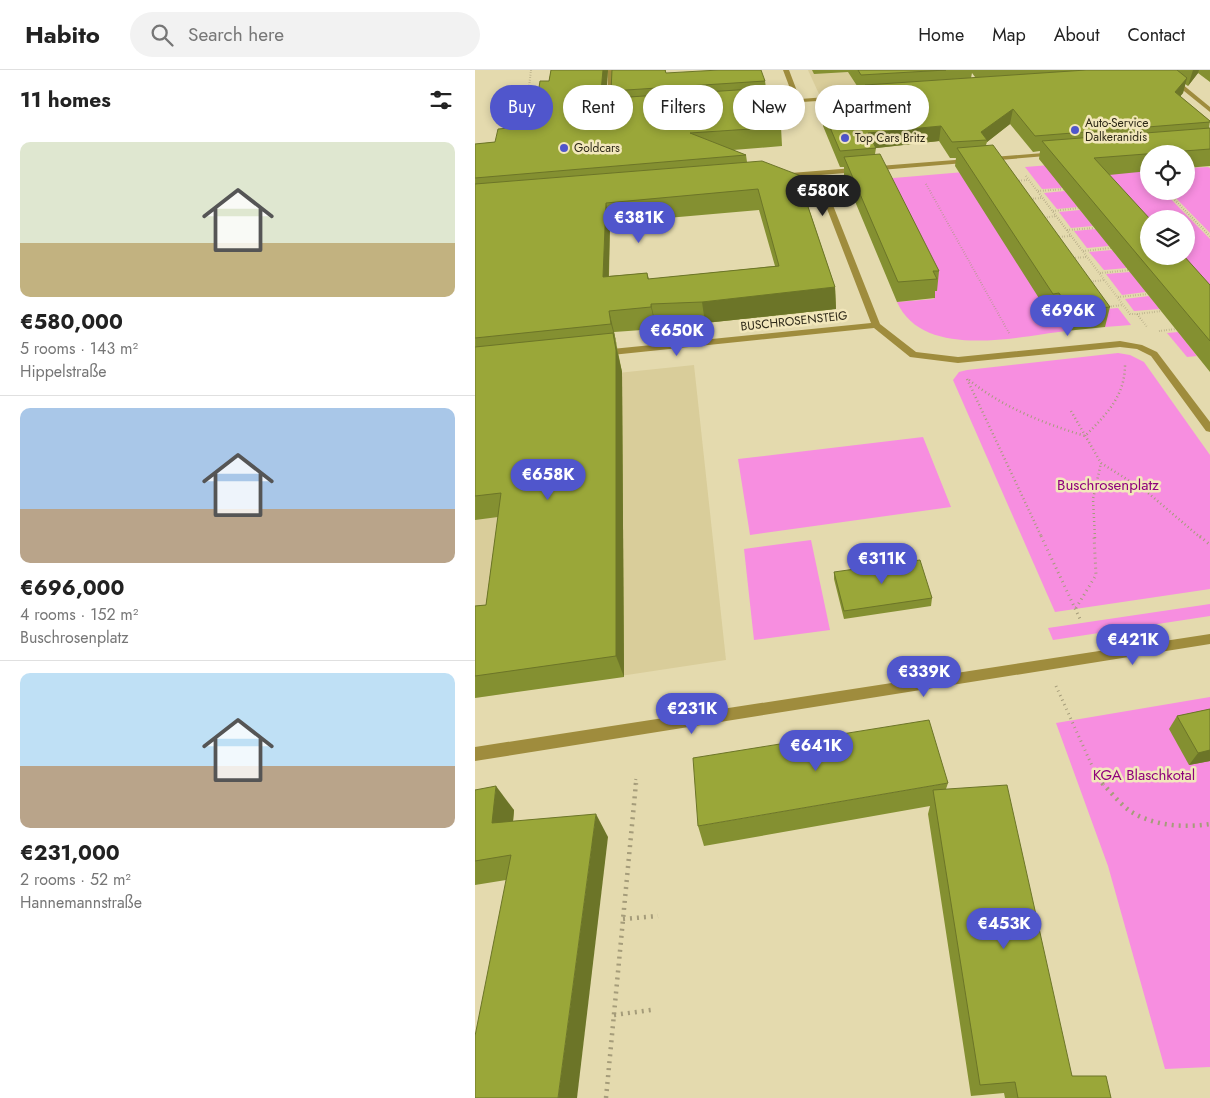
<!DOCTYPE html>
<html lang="en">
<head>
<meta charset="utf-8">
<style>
  body { margin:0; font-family:Jost,sans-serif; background:#f2f2f2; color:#222; height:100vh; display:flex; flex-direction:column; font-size:19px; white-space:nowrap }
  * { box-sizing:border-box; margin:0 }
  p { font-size:16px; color:#767676 }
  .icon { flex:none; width:28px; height:28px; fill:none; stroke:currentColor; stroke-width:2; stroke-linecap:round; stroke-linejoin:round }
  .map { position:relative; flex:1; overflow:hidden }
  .sheet { display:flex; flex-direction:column; background:#fff; width:475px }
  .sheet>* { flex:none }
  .guide { position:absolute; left:15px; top:15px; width:475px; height:45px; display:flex; gap:10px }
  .buttons { position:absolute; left:665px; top:75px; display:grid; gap:10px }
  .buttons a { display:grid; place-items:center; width:55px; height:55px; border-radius:50%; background:#fff; box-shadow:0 2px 8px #0003; font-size:25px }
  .price { position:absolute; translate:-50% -42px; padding:0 11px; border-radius:18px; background:#5056cc; color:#fff; font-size:16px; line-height:32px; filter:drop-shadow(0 1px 2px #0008) }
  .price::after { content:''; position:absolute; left:50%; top:30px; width:15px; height:11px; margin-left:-8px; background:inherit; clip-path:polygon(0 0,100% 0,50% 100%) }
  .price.selected { background:#222; color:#fff }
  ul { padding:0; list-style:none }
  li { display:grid; align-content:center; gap:10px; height:265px; padding:0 20px }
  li+li { border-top:1px solid #e0e0e0 }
  li span { display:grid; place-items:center; height:155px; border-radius:10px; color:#555 }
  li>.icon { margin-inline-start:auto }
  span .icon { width:90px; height:90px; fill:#fffc; stroke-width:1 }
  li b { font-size:21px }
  h2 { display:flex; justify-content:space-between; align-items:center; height:60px; padding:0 20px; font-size:21px }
  .pill { padding:0 18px; border-radius:22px; background:#fff; box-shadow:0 2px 8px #0003; font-size:18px; line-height:45px }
  .pill.selected { background:#5056cc; color:#fff }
  header { display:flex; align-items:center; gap:30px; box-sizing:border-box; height:70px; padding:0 25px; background:#fff; border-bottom:1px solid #e0e0e0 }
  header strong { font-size:24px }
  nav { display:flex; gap:28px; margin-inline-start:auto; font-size:18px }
  .search { width:350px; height:45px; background:#f2f2f2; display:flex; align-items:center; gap:12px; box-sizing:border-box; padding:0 18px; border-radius:28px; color:#767676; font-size:19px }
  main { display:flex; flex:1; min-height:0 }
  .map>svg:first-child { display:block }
  .built { fill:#d9cd9a }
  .green { fill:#f78ee0 }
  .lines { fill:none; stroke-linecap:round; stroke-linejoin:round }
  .path-far3 { stroke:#a59c7a; stroke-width:2; stroke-dasharray:0.5 2; stroke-linecap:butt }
  .path-far2 { stroke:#a59c7a; stroke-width:2.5; stroke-dasharray:1 3; stroke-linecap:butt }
  .path-far1 { stroke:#a59c7a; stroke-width:3; stroke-dasharray:1 4; stroke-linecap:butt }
  .path { stroke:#a59c7a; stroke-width:4.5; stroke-dasharray:2 5; stroke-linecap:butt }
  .minor { fill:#9f8c3d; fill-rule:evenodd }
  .wall { fill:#849031; fill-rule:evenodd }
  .shaded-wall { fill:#6c7528 }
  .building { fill:#9aa739; stroke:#6c7528; fill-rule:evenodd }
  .poi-dot { fill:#5056cc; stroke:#f2e7bb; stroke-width:2 }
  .labels { text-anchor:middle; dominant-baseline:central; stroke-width:5; stroke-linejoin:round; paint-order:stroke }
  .far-poi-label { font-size:12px; fill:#2d2817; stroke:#f2e7bb; text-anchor:start }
  .far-street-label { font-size:12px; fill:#2d2817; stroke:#f2e7bb }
  .park-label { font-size:15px; fill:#8f017c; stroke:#f2e7bb }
</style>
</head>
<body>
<header>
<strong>Habito</strong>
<div class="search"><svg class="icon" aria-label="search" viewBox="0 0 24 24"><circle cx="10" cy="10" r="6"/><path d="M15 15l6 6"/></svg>Search here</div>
<nav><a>Home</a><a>Map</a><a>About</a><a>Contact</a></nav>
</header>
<main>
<section class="sheet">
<h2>11 homes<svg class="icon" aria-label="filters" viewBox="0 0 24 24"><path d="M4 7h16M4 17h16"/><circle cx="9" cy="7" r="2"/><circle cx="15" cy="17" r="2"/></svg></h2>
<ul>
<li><span style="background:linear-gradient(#dfe7d0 65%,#c2b280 0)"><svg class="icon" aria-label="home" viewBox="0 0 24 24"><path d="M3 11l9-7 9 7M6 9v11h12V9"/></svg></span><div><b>€580,000</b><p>5 rooms · 143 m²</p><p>Hippelstraße</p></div></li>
<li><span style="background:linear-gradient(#a9c7e8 65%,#b9a48a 0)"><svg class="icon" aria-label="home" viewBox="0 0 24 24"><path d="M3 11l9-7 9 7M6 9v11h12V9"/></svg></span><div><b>€696,000</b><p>4 rooms · 152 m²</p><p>Buschrosenplatz</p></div></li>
<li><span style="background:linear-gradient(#bfe0f5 60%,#b9a48a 0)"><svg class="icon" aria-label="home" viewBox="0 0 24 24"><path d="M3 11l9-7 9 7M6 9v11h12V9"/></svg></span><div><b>€231,000</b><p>2 rooms · 52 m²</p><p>Hannemannstraße</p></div></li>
</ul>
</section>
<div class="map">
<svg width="735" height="1028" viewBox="0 0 735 1028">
  <rect width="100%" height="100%" fill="#e4daae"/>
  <!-- built -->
  <g class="built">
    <path d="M333 0H470L481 14 344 24Z"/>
    <path d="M219 295 251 590 0 628V318Z"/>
  </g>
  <!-- green -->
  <g class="green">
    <path d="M656 89 674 107V121H688L735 169V233L685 186H711V149H674L631 105Z"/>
    <path d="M588 94 587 118 567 119 550 97Z"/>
    <path d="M733 97 735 98V163L694 121H711V98Z"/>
    <path d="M489 102 580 243 591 261C541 267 448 290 422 232L459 229 456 221 462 220 407 109Z"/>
    <path d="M590 121 603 137 582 139 569 123Z"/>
    <path d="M605 140 618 156 596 158 584 142Z"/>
    <path d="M621 159 634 176 612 178 599 161Z"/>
    <path d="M637 180 652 198 629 200 614 182Z"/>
    <path d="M655 202 671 222 647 225 631 204Z"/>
    <path d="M674 226 685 239 659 241 650 229Z"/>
    <path d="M643 238 656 255 630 257 618 240Z"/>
    <path d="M703 262 722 286 712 287 692 263Z"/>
    <path d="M643 283 655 285 669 292 735 385V519L580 542 478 310 484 302 492 300Z"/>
    <path d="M448 367 476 437 275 465 263 389Z"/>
    <path d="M336 470 355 560 279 570 269 479Z"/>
    <path d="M735 534V546L578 570 573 558Z"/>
    <path d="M735 627V997L690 999 633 796 581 653Z"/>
  </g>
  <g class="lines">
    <!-- path-far3 -->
    <g class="path-far3">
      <path d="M56 0 50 51 63 50"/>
      <path d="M551 106 655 244H662L672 257"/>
      <path d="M539 111 553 110"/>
      <path d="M451 114 534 263"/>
      <path d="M563 121 591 119"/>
      <path d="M691 121 735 166"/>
      <path d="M553 129 567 128"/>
      <path d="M578 141 604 138"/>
      <path d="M567 148 581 146"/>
      <path d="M592 160 619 158"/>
      <path d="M582 167 596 166"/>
      <path d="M608 181 636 178"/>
      <path d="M598 188 611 187"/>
      <path d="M625 203 654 200"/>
      <path d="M613 212 629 210"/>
      <path d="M643 227 673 224"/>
      <path d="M631 237 648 235"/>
      <path d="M662 244 687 241"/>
      <path d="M684 261 701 259"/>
    </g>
    <!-- path-far2 -->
    <g class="path-far2">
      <path d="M492 309 567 468"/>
      <path d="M494 310C529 338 568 353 610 366 631 345 650 326 650 295"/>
      <path d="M596 341 626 393 672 422 726 468"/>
      <path d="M620 468 618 429 626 393"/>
    </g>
    <!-- path-far1 -->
    <g class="path-far1">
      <path d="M566 466 605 549"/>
      <path d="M725 466 735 475"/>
      <path d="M601 538 621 505 619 466"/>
      <path d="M581 616 623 709 629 715"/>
      <path d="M160 715 161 708"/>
    </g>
    <!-- path -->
    <g class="path">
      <path d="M627 713C636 722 645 734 655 741 678 756 709 758 735 754"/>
      <path d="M148 849 183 846"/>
      <path d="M139 945 176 940"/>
      <path d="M131 1028 161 713"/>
    </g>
    <!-- minor -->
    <g class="minor">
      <path d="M133 0H139L138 44 135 46 132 44Z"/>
      <path d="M308 0H314L325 29 406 23 409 25 406 27 279 35 281 32 319 29Z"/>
      <path d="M683 0H690L735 37V42Z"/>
      <path d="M581 82 584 84 583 85 346 105 405 254 441 282 483 287 645 271 667 275 682 282 735 352V362L731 361 676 286 662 279 645 277 483 293 435 287 399 258 127 286 122 283 127 280 396 253 339 105 306 108H303V104Z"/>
      <path d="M735 564V574L0 691V677Z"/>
    </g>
  </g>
  <!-- wall -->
  <g class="wall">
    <path d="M76 0H133L131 29 138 28 136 21 137 0H191V3L290 11 291 18 306 57 307 76 258 80 271 85 272 92 347 114V134L333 136 360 217 361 239 230 253 181 256V259L139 262 147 302 149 607 0 628V536L11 535 23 447 0 450V74L20 72 58 56 74 11ZM284 140 300 196 174 209 172 203 134 206 135 153Z"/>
    <path d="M337 0H735V12L723 3 713 16 710 14 708 23 705 26 735 51 734 58H735V96L711 98V84H674V101L634 105 735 215V302L564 89 565 81 558 82 535 54 512 72 511 75 635 237 630 257 591 261 580 243 574 244 480 96 481 88H475L464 71 401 78 400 84 464 201 462 221H460V228L422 232 369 105V97H365L348 56V41L395 37 390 30V22H386L373 2 339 4ZM497 3 500 7 496 8Z"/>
    <path d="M359 502 457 528 456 536 369 549 359 509Z"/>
    <path d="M735 639V691L714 695 694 659 702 646Z"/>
    <path d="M473 713 471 719 597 1006 636 1028H530L529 1023 496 1026 453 744 455 736 229 776 223 756Z"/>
    <path d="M0 720 39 740 38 751 133 767 31 810 0 815Z"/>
  </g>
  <!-- shaded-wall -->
  <g class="shaded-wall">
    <path d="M128 0H133L130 40 119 24Z"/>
    <path d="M718 0H724L723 3 713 16Z"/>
    <path d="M712 8 708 23 696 38 700 22Z"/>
    <path d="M538 39 535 54 512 72V70L506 62Z"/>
    <path d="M466 56 464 71 393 79V63Z"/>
    <path d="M131 133 135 153 133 228 128 207Z"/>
    <path d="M360 217 361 239 230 253 227 232Z"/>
    <path d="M176 234 181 256V259L176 237Z"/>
    <path d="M134 241 139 262 142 276 136 254Z"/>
    <path d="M138 263 147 302 149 607 141 586Z"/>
    <path d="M735 680V691L714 695 723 683Z"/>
    <path d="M21 716 39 740 36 775 17 753Z"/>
    <path d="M121 744 133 767 102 1028H83Z"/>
  </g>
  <!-- building -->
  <g class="building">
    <path d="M76 0H128L126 22 119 24 123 29 293 18 306 57 215 63 271 85 0 108V74L20 72 23 59 58 56 65 11H74Z"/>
    <path d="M137 0H190L191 3 244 0H286L290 11 136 21Z"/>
    <path d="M383 0H471L386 5Z"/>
    <path d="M611 0H702L712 8 700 22 735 51V52L560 66 538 39 506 62 512 70 477 72 466 56 393 63 401 78 365 81 348 41 404 37 390 15Z"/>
    <path d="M735 58V79L619 88 675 149H674V186H709L735 215V271L567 71Z"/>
    <path d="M518 75 635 237 596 241 584 223 578 224 482 78Z"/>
    <path d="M405 84 464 201H458L462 209 423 212 369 87Z"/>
    <path d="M287 91 347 114 326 116 360 217 227 232 176 234V237L134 241 136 254 0 268V114ZM283 119 304 196 173 209 172 203 128 207 131 133Z"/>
    <path d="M138 263 141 280V586L0 606V536L11 535 26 423 0 426V277Z"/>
    <path d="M445 490 457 528 369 541 359 502Z"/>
    <path d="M735 639V680L723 683 702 646Z"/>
    <path d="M454 650 473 713 223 756 218 688Z"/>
    <path d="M532 715 597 1006H631L636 1028H543L540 1012 505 1015 458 720Z"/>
    <path d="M21 716 17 753 121 744 83 1028H0V966L36 785 0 791V720Z"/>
  </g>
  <!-- markers -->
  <g class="poi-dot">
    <circle cx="600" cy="60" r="5"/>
    <circle cx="370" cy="68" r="5"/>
    <circle cx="89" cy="78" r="5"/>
  </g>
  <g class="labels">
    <!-- far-poi labels -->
    <g class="far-poi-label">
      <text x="610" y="53">Auto-Service<tspan x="610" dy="14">Dalkeranidis</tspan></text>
      <text x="380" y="68">Top Cars Britz</text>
      <text x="99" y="78">Goldcars</text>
    </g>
    <!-- far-street labels -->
    <g class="far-street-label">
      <text transform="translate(319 251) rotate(-6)">BUSCHROSENSTEIG</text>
    </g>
    <!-- park labels -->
    <g class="park-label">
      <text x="633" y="415">Buschrosenplatz</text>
      <text x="669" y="705">KGA Blaschkotal</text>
    </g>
  </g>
</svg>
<div class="buttons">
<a><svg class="icon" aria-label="locate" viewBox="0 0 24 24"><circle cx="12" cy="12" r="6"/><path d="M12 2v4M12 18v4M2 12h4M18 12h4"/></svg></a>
<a><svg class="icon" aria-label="layers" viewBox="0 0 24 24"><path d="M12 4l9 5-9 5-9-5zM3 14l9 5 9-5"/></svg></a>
</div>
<b class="price selected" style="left:348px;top:147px">€580K</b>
<b class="price" style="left:164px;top:174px">€381K</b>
<b class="price" style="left:593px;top:267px">€696K</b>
<b class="price" style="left:202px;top:287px">€650K</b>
<b class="price" style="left:73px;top:431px">€658K</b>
<b class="price" style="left:407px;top:515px">€311K</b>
<b class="price" style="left:658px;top:596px">€421K</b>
<b class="price" style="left:449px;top:628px">€339K</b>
<b class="price" style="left:217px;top:665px">€231K</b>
<b class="price" style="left:341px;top:702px">€641K</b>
<b class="price" style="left:529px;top:880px">€453K</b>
<div class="guide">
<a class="pill selected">Buy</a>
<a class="pill">Rent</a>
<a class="pill">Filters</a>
<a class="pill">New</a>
<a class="pill">Apartment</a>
</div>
</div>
</main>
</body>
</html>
